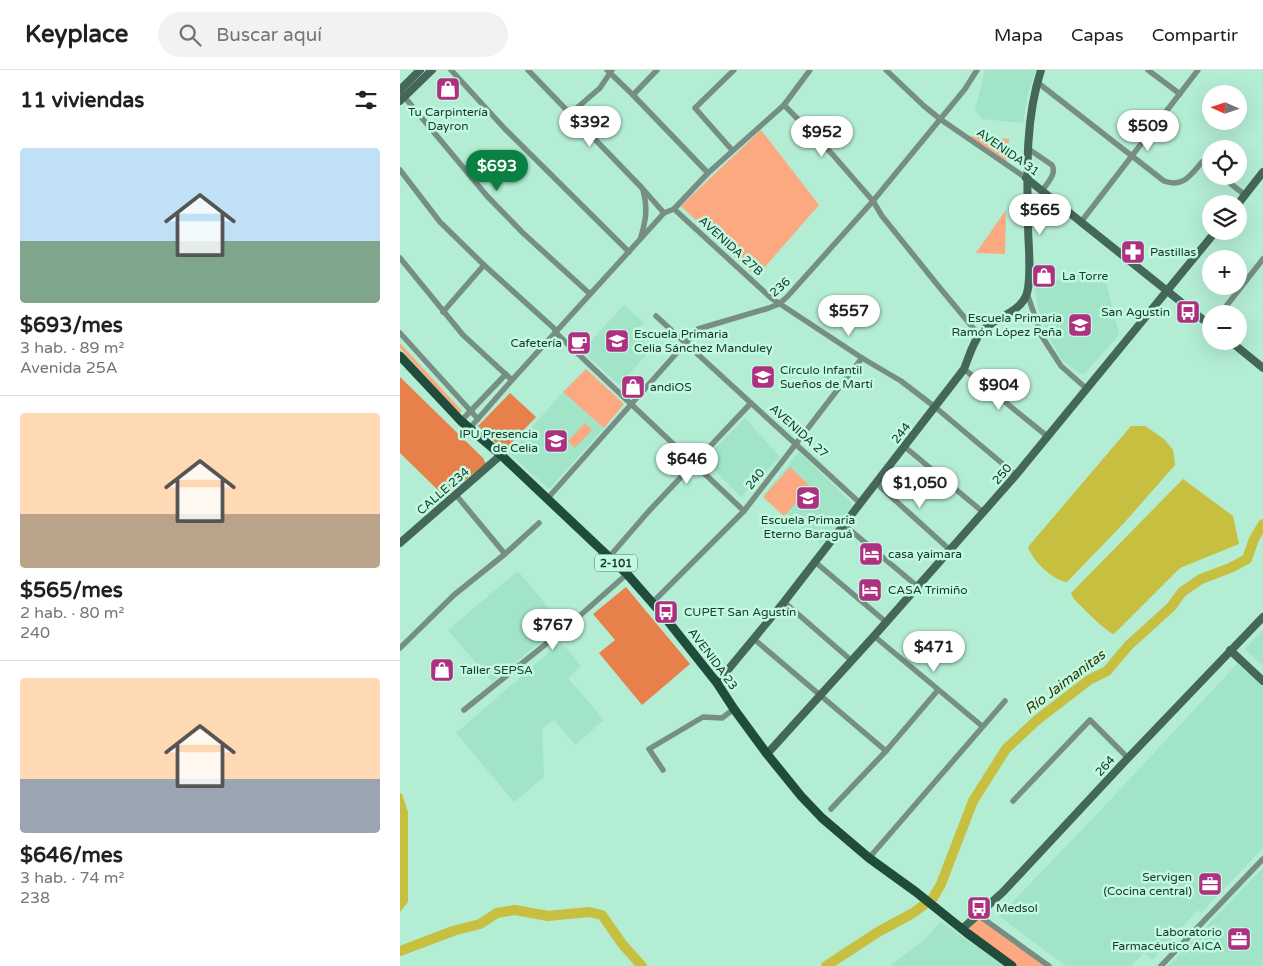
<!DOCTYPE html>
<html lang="es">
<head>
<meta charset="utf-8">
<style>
  body { margin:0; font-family:"Varela Round",sans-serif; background:#f2f2f2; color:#202124; height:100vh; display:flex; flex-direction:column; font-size:19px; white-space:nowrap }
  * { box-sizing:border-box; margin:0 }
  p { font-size:16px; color:#757577 }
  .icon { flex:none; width:28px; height:28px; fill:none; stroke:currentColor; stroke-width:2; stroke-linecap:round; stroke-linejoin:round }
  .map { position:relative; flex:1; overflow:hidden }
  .details { display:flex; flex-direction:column; background:#fff; width:400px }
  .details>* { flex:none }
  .needle { width:32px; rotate:273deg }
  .buttons { position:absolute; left:802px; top:15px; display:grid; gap:10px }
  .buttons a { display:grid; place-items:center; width:45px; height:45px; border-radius:50%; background:#fff; box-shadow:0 5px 20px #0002; font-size:25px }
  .price { position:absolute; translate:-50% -42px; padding:0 11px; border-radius:18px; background:#fff; color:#222; font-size:16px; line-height:32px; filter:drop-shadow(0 1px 2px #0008) }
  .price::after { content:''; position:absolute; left:50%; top:30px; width:15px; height:11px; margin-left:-8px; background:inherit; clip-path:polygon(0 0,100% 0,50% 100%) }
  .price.current { background:#0b8043; color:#fff }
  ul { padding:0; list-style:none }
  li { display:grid; align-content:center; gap:10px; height:265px; padding:0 20px }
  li+li { border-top:1px solid #e0e0e0 }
  li span { display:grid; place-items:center; height:155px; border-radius:5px; color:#555 }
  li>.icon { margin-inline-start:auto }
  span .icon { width:90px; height:90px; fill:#fffc; stroke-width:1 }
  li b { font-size:21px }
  h2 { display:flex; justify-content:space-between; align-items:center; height:60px; padding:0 20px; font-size:21px }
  header { display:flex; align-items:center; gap:30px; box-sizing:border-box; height:70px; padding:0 25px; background:#fff; border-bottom:1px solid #e0e0e0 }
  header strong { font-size:24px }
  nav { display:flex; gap:28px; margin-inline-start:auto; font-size:18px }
  .search { width:350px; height:45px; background:#f2f2f2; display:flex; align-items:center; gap:12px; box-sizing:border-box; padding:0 18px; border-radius:28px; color:#757577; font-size:19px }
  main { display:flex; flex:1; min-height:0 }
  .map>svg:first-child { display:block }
  .built { fill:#a1e4c8 }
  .green { fill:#fca880 }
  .forest { fill:#e8804b }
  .water { fill:#c6bf40 }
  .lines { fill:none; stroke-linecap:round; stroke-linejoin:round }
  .river { stroke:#c6bf40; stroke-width:10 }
  .street { stroke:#768e83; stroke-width:5.5 }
  .secondary { stroke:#456759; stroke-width:8 }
  .primary { stroke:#1f4c3b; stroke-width:9 }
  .labels { text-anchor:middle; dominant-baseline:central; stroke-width:5; stroke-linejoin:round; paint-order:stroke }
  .shield { fill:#c0fae1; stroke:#507264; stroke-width:1 }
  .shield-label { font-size:11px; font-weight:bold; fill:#20382e }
  .poi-label { font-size:12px; fill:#20382e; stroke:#c0fae1; text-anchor:start }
  .street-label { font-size:12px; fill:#20382e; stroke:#c0fae1 }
  .water-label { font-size:14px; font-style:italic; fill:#363300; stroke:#c0fae1 }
</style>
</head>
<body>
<header>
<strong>Keyplace</strong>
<div class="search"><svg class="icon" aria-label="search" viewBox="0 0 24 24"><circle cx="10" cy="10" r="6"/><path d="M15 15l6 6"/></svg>Buscar aquí</div>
<nav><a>Mapa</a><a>Capas</a><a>Compartir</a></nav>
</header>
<main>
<section class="details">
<h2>11 viviendas<svg class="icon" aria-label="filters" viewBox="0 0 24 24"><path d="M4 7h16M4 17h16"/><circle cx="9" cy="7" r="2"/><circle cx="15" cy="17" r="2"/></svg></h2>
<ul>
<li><span style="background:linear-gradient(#bfe0f5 60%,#7fa58c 0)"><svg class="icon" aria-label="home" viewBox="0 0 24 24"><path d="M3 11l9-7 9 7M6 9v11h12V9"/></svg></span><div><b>$693/mes</b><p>3 hab. · 89 m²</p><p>Avenida 25A</p></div></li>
<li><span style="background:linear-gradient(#ffd9b3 65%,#b9a48a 0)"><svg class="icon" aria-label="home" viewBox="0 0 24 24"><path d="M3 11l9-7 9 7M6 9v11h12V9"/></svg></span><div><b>$565/mes</b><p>2 hab. · 80 m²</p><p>240</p></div></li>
<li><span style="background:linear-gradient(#ffd9b3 65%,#9aa5b1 0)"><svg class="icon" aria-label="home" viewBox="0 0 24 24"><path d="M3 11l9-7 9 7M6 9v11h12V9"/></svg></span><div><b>$646/mes</b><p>3 hab. · 74 m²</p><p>238</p></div></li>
</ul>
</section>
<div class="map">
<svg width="863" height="896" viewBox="0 0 863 896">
  <rect width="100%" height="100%" fill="#b3edd4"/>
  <!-- built -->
  <g class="built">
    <path d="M585 0H636L627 27 623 53 582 49 575 40Z"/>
    <path d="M684 203 706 212 719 265 683 305 662 290 648 266 640 246 634 216Z"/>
    <path d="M224 235 244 253 235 263 252 279 219 315 182 281Z"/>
    <path d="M163 322 204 358 149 419 109 383Z"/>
    <path d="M345 348 380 387 341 427 304 389Z"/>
    <path d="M399 382 451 432 452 436 421 474 364 425Z"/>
    <path d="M118 501 162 554 92 612 48 560Z"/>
    <path d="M863 560V596L845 579Z"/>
    <path d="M161 572 181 596 168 608 204 650 175 675 154 650 142 659 144 707 114 732 56 663Z"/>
    <path d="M837 594 863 617V778L801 843 798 840 752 890 744 883 731 896H666L599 846 698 743Z"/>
    <path d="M863 798V896H768Z"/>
    <path d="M541 852 604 896H490L523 871Z"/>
  </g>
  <!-- green -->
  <g class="green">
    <path d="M361 60 419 135 356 207 281 136Z"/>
    <path d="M565 66 609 69 606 93Z"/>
    <path d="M606 140 605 184 576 183Z"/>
    <path d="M0 273 62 341 59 344 0 278Z"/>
    <path d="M186 299 224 334 204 358 163 322Z"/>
    <path d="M185 353 192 360 175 378 168 371Z"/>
    <path d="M390 397 411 417 384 446 363 427Z"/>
    <path d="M576 846 649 896H615L562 859Z"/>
  </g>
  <!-- forest -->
  <g class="forest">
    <path d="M0 307 83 388 86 394 44 426 0 383Z"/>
    <path d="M110 323 136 347 104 381 78 356Z"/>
    <path d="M226 517 290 594 242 635 199 583 215 570 193 544Z"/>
  </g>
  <!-- water -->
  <g class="water">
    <path d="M731 356H745L764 369 773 380 775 395 724 453 667 512C652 510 633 491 628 477Z"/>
    <path d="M783 409 833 446 839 474 780 498 714 564C706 562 682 537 674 529L671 523Z"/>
    <path d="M0 723 2 724 8 742V832L0 842Z"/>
  </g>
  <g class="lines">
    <!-- river -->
    <g class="river">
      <path d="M0 881 53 861 80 854 97 843 115 840 148 846 189 842 202 845 223 875 242 896"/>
      <path d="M426 896 478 862 513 843 533 828 541 814 573 731 606 679 637 650 689 610 707 601 729 575 771 537 782 522 801 509 830 498 847 489 854 469 863 454"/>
    </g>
    <!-- street -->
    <g class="street">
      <path d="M51 0 105 59 229 182"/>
      <path d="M128 0 242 118 264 143"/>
      <path d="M207 0 233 25 308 103"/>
      <path d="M486 0 524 36 540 49 626 108"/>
      <path d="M748 0 780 24"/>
      <path d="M637 12 764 111C783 118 791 105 802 92L811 99"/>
      <path d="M2 24 87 126 123 163 190 224"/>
      <path d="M233 25 257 0"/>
      <path d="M384 35 433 85 473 131 482 146 540 218 579 265"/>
      <path d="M171 43 200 18 212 0"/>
      <path d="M627 78 652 95C657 104 647 113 642 121"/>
      <path d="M332 80 295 38 334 0"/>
      <path d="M0 100 40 152 84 195 157 261"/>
      <path d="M821 106 845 125"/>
      <path d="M274 139 371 228 462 288 501 311 535 337 616 405"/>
      <path d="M681 152 798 0"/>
      <path d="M241 167C246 149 248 139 243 120"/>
      <path d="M0 188 63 265 112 310"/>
      <path d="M627 223 641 265 661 296 687 319"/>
      <path d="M43 242 84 195"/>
      <path d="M820 244 863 189"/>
      <path d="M256 246 460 433"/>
      <path d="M155 262 344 441"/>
      <path d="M0 263 78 349"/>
      <path d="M564 299 647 366"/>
      <path d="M61 351 106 304"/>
      <path d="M69 359 112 310 264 143 274 139 308 103 384 35 410 0"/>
      <path d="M505 377 583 442"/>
      <path d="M476 413 550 480"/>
      <path d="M56 425 105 484"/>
      <path d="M147 429 298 259 369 238 379 234 387 227 473 131 565 19 577 0"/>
      <path d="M443 454 517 516"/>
      <path d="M210 486 248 442 351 333"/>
      <path d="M414 491 486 552"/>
      <path d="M384 532 452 591"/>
      <path d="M252 533 344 441 462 288"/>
      <path d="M474 566 582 656"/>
      <path d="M354 569 486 681"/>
      <path d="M0 578 54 525 105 484 139 453"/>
      <path d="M64 640 167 557 227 504"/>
      <path d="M263 700 249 679 303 647 322 648 334 639"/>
      <path d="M613 731 690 650 728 688"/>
      <path d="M431 739 486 681 538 620"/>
      <path d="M469 788 605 631"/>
      <path d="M578 845 649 896"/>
      <path d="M761 896 863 789"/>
    </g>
    <!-- secondary -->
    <g class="secondary">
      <path d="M0 20 20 0"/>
      <path d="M0 31 32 0"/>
      <path d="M626 108 811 256"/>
      <path d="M838 134 863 102"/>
      <path d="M830 271 863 298"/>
      <path d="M0 473 101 385"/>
      <path d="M830 580 863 611"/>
      <path d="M317 613 384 532 564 299C569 287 573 271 582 261 595 247 621 243 627 223 632 205 628 173 628 154 627 103 625 50 641 0"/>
      <path d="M367 684 474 566 616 405 816 161"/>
      <path d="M562 859 603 822 728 688 863 547"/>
    </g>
    <!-- primary -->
    <path class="primary" d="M0 286 61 351 101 385 227 504 263 545 317 613 334 639 367 684 401 726 422 748 469 788 516 822 567 863 612 896"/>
  </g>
  <!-- icons -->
  <defs>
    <symbol id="shop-square" viewBox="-11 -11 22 22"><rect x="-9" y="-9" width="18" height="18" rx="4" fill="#ae3080" stroke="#c0fae1"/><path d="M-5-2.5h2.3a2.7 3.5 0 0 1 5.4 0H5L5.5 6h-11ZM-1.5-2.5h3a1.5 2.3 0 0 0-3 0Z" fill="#fff"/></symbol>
    <symbol id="pharmacy-square" viewBox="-11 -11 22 22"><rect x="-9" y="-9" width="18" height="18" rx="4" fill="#ae3080" stroke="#c0fae1"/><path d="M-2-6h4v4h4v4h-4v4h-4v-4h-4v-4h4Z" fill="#fff"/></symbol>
    <symbol id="bus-square" viewBox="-11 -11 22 22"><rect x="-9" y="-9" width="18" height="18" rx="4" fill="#ae3080" stroke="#c0fae1"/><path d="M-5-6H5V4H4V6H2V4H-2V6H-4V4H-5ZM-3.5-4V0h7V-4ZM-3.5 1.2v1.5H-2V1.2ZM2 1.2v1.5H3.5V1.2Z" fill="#fff"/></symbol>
    <symbol id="school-square" viewBox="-11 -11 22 22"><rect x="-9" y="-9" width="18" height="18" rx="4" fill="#ae3080" stroke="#c0fae1"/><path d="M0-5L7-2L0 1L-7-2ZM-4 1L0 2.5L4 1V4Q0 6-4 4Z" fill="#fff"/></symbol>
    <symbol id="cafe-square" viewBox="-11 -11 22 22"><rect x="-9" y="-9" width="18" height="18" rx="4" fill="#ae3080" stroke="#c0fae1"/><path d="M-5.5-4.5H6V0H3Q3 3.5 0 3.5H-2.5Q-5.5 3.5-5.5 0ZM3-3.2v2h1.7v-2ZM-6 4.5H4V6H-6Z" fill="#fff"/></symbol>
    <symbol id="hotel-square" viewBox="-11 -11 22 22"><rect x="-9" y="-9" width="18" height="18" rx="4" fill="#ae3080" stroke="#c0fae1"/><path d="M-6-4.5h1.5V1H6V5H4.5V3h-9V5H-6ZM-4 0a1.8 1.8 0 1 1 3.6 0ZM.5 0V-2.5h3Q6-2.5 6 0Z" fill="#fff"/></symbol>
    <symbol id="office-square" viewBox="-11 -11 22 22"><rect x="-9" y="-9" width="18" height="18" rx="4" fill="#ae3080" stroke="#c0fae1"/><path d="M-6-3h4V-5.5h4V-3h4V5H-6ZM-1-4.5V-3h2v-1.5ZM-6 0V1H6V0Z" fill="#fff"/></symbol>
  </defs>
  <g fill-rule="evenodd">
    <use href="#shop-square" x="34" y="5" width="28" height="28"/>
    <use href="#pharmacy-square" x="719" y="168" width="28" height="28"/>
    <use href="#shop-square" x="630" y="192" width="28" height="28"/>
    <use href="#bus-square" x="774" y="228" width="28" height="28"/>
    <use href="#school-square" x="666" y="241" width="28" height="28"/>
    <use href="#school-square" x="203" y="257" width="28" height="28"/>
    <use href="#cafe-square" x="165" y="259" width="28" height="28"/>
    <use href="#school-square" x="349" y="293" width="28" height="28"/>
    <use href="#shop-square" x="219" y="303" width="28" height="28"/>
    <use href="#school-square" x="142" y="357" width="28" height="28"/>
    <use href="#school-square" x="394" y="414" width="28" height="28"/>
    <use href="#hotel-square" x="457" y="470" width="28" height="28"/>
    <use href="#hotel-square" x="456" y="506" width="28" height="28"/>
    <use href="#bus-square" x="252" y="528" width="28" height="28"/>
    <use href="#shop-square" x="28" y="586" width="28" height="28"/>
    <use href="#office-square" x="796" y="800" width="28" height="28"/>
    <use href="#bus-square" x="565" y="824" width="28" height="28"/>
    <use href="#office-square" x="825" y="855" width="28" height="28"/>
  </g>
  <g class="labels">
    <!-- shield labels -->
    <rect class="shield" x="195" y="484.5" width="42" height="17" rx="4"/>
    <g class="shield-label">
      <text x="216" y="493">2-101</text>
    </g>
    <!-- poi labels -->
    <g class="poi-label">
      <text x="48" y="42" text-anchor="middle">Tu Carpintería<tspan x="48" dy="14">Dayron</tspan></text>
      <text x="750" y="182">Pastillas</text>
      <text x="662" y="206">La Torre</text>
      <text x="770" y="242" text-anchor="end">San Agustin</text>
      <text x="662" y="248" text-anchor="end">Escuela Primaria<tspan x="662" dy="14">Ramón López Peña</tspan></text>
      <text x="234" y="264">Escuela Primaria<tspan x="234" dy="14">Celia Sánchez Manduley</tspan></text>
      <text x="162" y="273" text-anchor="end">Cafetería</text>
      <text x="380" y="300">Círculo Infantil<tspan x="380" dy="14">Sueños de Martí</tspan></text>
      <text x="250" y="317">andiOS</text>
      <text x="138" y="364" text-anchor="end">IPU Presencia<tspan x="138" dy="14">de Celia</tspan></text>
      <text x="408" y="450" text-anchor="middle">Escuela Primaria<tspan x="408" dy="14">Eterno Baraguá</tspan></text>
      <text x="488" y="484">casa yaimara</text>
      <text x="488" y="520">CASA Trimiño</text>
      <text x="284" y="542">CUPET San Agustín</text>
      <text x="60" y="600">Taller SEPSA</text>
      <text x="792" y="807" text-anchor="end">Servigen<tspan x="792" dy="14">(Cocina central)</tspan></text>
      <text x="596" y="838">Medsol</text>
      <text x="822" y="862" text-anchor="end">Laboratorio<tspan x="822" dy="14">Farmacéutico AICA</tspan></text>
    </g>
    <!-- street labels -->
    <g class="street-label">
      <text transform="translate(608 82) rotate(35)">AVENIDA 31</text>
      <text transform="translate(331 176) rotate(42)">AVENIDA 27B</text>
      <text transform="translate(380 217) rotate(-42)">236</text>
      <text transform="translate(399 361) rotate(42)">AVENIDA 27</text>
      <text transform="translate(501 363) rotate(-52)">244</text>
      <text transform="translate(602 404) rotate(-50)">250</text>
      <text transform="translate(355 409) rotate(-52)">240</text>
      <text transform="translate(43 421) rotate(-41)">CALLE 234</text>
      <text transform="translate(313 589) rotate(53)">AVENIDA 23</text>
      <text transform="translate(705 696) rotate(-48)">264</text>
    </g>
    <!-- water labels -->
    <g class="water-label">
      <text transform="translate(665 612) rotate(-37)">Río Jaimanitas</text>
    </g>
  </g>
</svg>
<div class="buttons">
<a><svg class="needle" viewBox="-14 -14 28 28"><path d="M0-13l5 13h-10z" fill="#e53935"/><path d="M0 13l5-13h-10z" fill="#757577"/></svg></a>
<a><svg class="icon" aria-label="locate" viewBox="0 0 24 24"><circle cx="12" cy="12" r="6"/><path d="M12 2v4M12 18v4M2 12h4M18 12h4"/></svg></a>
<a><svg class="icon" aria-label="layers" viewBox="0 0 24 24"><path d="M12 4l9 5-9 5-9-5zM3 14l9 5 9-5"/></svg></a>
<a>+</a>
<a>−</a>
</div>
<b class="price" style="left:190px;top:78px">$392</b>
<b class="price" style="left:748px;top:82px">$509</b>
<b class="price" style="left:422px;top:88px">$952</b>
<b class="price current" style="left:97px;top:122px">$693</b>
<b class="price" style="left:640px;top:166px">$565</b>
<b class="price" style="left:449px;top:267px">$557</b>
<b class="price" style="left:599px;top:341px">$904</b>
<b class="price" style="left:287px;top:415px">$646</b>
<b class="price" style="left:520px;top:439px">$1,050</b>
<b class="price" style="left:153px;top:581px">$767</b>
<b class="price" style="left:534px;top:603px">$471</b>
</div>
</main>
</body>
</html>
